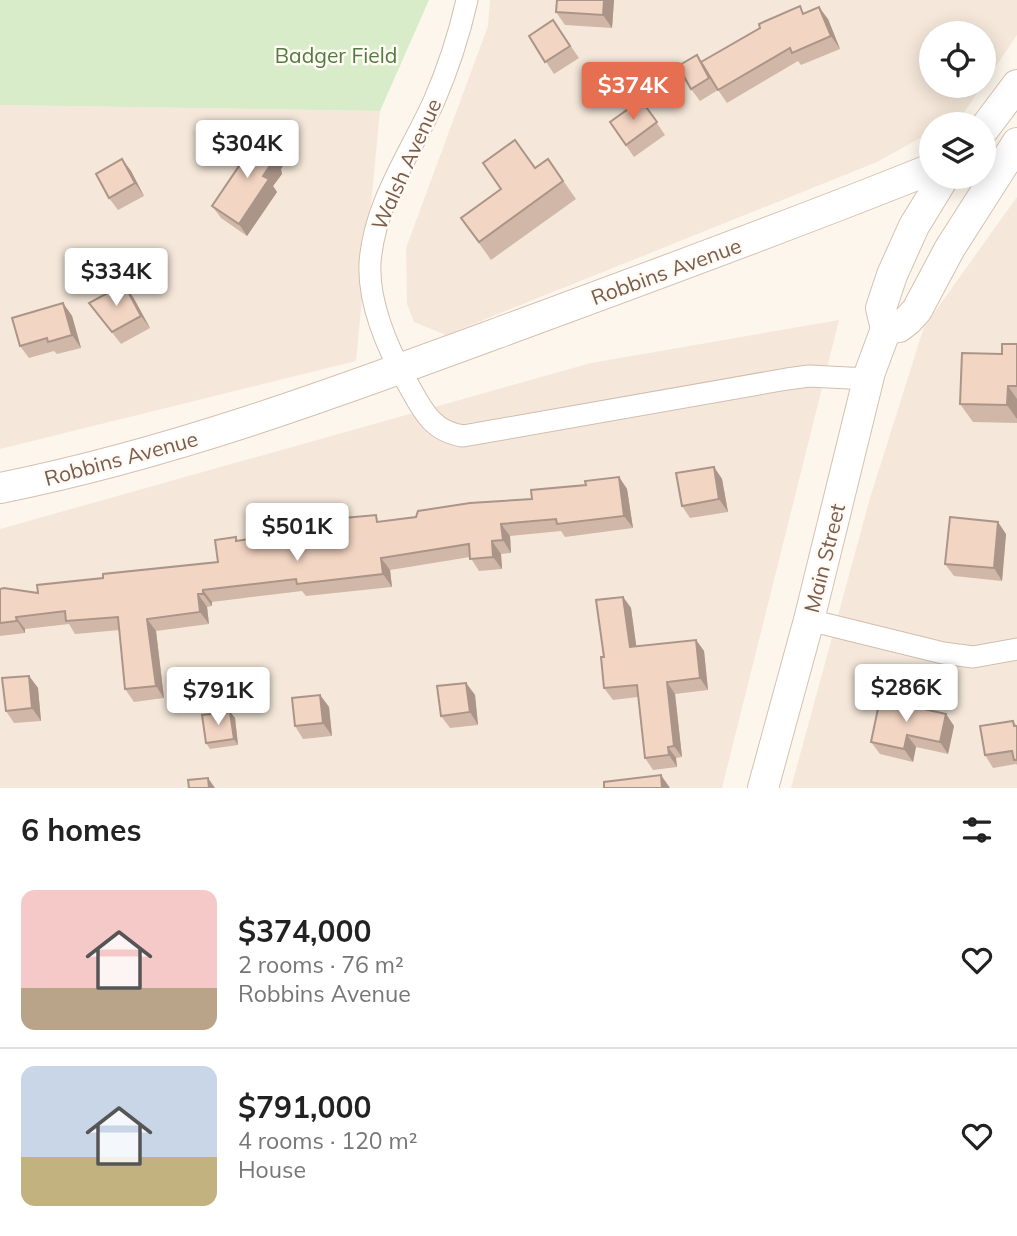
<!DOCTYPE html>
<html lang="en">
<head>
<meta charset="utf-8">
<style>
  body { margin:0; font-family:Mulish,sans-serif; background:#f6f6f6; color:#222; height:100vh; display:flex; flex-direction:column; font-size:26px; white-space:nowrap }
  * { box-sizing:border-box; margin:0 }
  p { font-size:23px; color:#767676 }
  .icon { flex:none; width:38px; height:38px; fill:none; stroke:currentColor; stroke-width:2; stroke-linecap:round; stroke-linejoin:round }
  .map { position:relative; height:788px; overflow:hidden }
  .panel { display:flex; flex-direction:column; background:#fff; flex:1 }
  .panel>* { flex:none }
  .buttons { position:absolute; left:919px; top:21px; display:grid; gap:14px }
  .buttons a { display:grid; place-items:center; width:77px; height:77px; border-radius:50%; background:#fff; box-shadow:0 4px 18px #0003; font-size:35px }
  .price { position:absolute; translate:-50% -60px; padding:0 16px; border-radius:7px; background:#fff; color:#222; font-size:23px; line-height:46px; filter:drop-shadow(0 2px 4px #0008) }
  .price::after { content:''; position:absolute; left:50%; top:42px; width:21px; height:16px; margin-left:-10px; background:inherit; clip-path:polygon(0 0,100% 0,50% 100%) }
  .price.current { background:#e76f51; color:#fff }
  ul { padding:0; list-style:none }
  li { display:flex; align-items:center; gap:21px; height:175px; padding:0 21px }
  li+li { border-top:2px solid #e0e0e0 }
  li span { display:grid; place-items:center; flex:none; width:196px; height:140px; border-radius:14px; color:#555 }
  li>.icon { margin-inline-start:auto }
  span .icon { width:84px; height:84px; fill:#fffc; stroke-width:1 }
  li b { font-size:30px }
  h2 { display:flex; justify-content:space-between; align-items:center; height:84px; padding:0 21px; font-size:30px }
  .map>svg:first-child { display:block }
  .residential { fill:#f5e8da }
  .green { fill:#d8ecc9 }
  .lines { fill:none; stroke-linecap:round; stroke-linejoin:round }
  .street-casing { stroke:#d1beb0; stroke-width:23 }
  .secondary-casing { stroke:#d6c0b0; stroke-width:32 }
  .street { stroke:#fff; stroke-width:21 }
  .secondary { stroke:#fff; stroke-width:30 }
  .wall { fill:#d1b7a8 }
  .shaded-wall { fill:#aa9588 }
  .building { fill:#f3d5c3; stroke:#aa9588; stroke-width:2 }
  .labels { text-anchor:middle; dominant-baseline:central; stroke-width:5; stroke-linejoin:round; paint-order:stroke }
  .park-label { font-size:21px; fill:#537a41; stroke:#fffaf3 }
  .street-label { font-size:21px; fill:#7a5c4d; stroke:#fffaf3 }
</style>
</head>
<body>
<div class="map">
<svg width="1017" height="788" viewBox="0 0 1017 788">
  <rect width="100%" height="100%" fill="#fdf6ec"/>
  <!-- residential -->
  <g class="residential">
    <path d="M490 0H1017V35L984 84V33H931V86H982L963 114 945 124H931V132L877 162 446 335 414 322 407 304 406 248 488 26Z"/>
    <path d="M0 105 380 111 356 361 0 449Z"/>
    <path d="M1017 197V788H791L870 498 924 327Z"/>
    <path d="M839 320 722 788H0V529L591 363Z"/>
  </g>
  <!-- green -->
  <path class="green" d="M0 0H429L380 111 0 105Z"/>
  <g class="lines">
    <defs>
      <g id="street">
        <path d="M467 0C459 35 448 69 434 101 410 154 374 204 370 263 368 302 387 347 405 379 421 406 429 431 463 436L787 379 809 376 868 379"/>
        <path d="M809 620 943 653 973 657 1017 649"/>
      </g>
      <g id="secondary">
        <path d="M984 129 1017 85"/>
        <path d="M886 329 899 327 908 320 917 310 950 248 1017 143"/>
        <path d="M886 329 881 308 892 275 914 226 944 177"/>
        <path d="M0 488C170 454 332 394 495 334 641 280 787 227 931 169"/>
        <path d="M763 788 809 620 870 372 886 329"/>
      </g>
    </defs>
    <!-- street casing -->
    <use href="#street" class="street-casing"/>
    <!-- secondary casing -->
    <use href="#secondary" class="secondary-casing"/>
    <!-- street -->
    <use href="#street" class="street"/>
    <!-- secondary -->
    <use href="#secondary" class="secondary"/>
  </g>
  <!-- wall -->
  <g class="wall">
    <path d="M614 0 612 28 565 25 556 12Z"/>
    <path d="M805 13 828 19 840 49 801 65 798 61 727 103 718 90 700 101 691 89 702 62Z"/>
    <path d="M553 20 579 58 554 74 529 36Z"/>
    <path d="M641 100 665 135 634 157 610 122Z"/>
    <path d="M280 144 289 156 281 169 282 174 273 186 277 192 247 236 221 218 212 206Z"/>
    <path d="M122 159 131 171 144 196 118 210 109 198Z"/>
    <path d="M548 159 576 199 491 260 461 218Z"/>
    <path d="M133 297 150 328 121 344 89 303Z"/>
    <path d="M63 303 72 316 81 348 57 354 54 351 29 358 20 346Z"/>
    <path d="M1017 344V423L973 422 960 404 1002 354Z"/>
    <path d="M714 467 722 479 728 512 690 518 682 506Z"/>
    <path d="M619 477 627 489 633 528 565 537 561 531 510 536 511 553 501 554 502 569 479 571 470 557 390 570 392 587 306 596 302 591 212 602V606L207 607 209 624 156 631 164 698 134 702 125 689 120 630 75 634 69 624 25 629V633L0 636V589L38 593 103 578 218 562 236 537 238 541 292 538 346 530 381 522 416 517 532 499Z"/>
    <path d="M1006 534 1002 581 954 576 945 564Z"/>
    <path d="M623 597 631 608 636 646 696 640 704 651 708 690 675 694 682 757 676 758 677 767 653 770 645 758 638 697 613 700 604 688V657Z"/>
    <path d="M29 676 38 688 41 721 14 723 6 711Z"/>
    <path d="M466 683 475 695 478 725 450 728 441 716Z"/>
    <path d="M320 695 329 707 332 736 303 739 295 726Z"/>
    <path d="M230 712 235 718 238 745 210 749 206 743Z"/>
    <path d="M946 714 954 726 948 754 916 747 913 762 880 754 871 742Z"/>
    <path d="M1013 721 1017 726V765L1016 764 993 768 985 755Z"/>
  </g>
  <!-- shaded-wall -->
  <g class="shaded-wall">
    <path d="M604 0H614L612 28 603 15Z"/>
    <path d="M819 7 828 19 840 49 831 36Z"/>
    <path d="M280 144 289 156 281 169 282 174 273 186 277 192 247 236 239 224 263 176 272 156Z"/>
    <path d="M122 159 131 171 144 196 135 183Z"/>
    <path d="M124 284 133 297 150 328 141 316Z"/>
    <path d="M63 303 72 316 81 348 72 335Z"/>
    <path d="M1008 386 1017 399V419L1007 405Z"/>
    <path d="M714 467 722 479 728 512 719 499Z"/>
    <path d="M619 477 627 489 633 528 624 516Z"/>
    <path d="M998 522 1006 534 1002 581 994 568Z"/>
    <path d="M501 524 510 536 511 553 503 540Z"/>
    <path d="M492 541 501 554 502 569 493 557Z"/>
    <path d="M381 558 390 570 392 587 383 574Z"/>
    <path d="M203 590 212 602V606L203 594Z"/>
    <path d="M198 594 207 607 209 624 200 612Z"/>
    <path d="M623 597 631 608 638 658 630 647Z"/>
    <path d="M16 617 25 629V633L17 621Z"/>
    <path d="M147 619 156 631 164 698 156 686Z"/>
    <path d="M696 640 704 651 708 690 700 678Z"/>
    <path d="M29 676 38 688 41 721 32 708Z"/>
    <path d="M667 682 675 694 682 757 674 746Z"/>
    <path d="M466 683 475 695 478 725 470 712Z"/>
    <path d="M320 695 329 707 332 736 323 723Z"/>
    <path d="M230 712 235 718 238 745 234 739Z"/>
    <path d="M946 714 954 726 948 754 940 742Z"/>
    <path d="M907 735 916 747 913 762 904 749Z"/>
    <path d="M668 747 676 758 677 767 669 755Z"/>
    <path d="M661 775 670 788H662Z"/>
    <path d="M208 778 215 788H209Z"/>
  </g>
  <!-- building -->
  <g class="building">
    <path d="M557 0H604L603 15 556 12Z"/>
    <path d="M800 6 803 14 819 7 831 36 792 53 790 48 718 90 701 62 760 28 759 24Z"/>
    <path d="M553 20 570 46 545 62 529 36Z"/>
    <path d="M697 55 709 78 691 89 678 66Z"/>
    <path d="M641 100 657 122 626 145 610 122Z"/>
    <path d="M262 132 280 144 272 156 273 161 263 176 269 179 239 224 212 206Z"/>
    <path d="M515 140 535 168 548 159 563 181 479 242 461 218 501 189 483 163Z"/>
    <path d="M122 159 135 183 109 198 96 174Z"/>
    <path d="M124 284 141 316 112 332 89 303Z"/>
    <path d="M63 303 72 335 48 342 47 338 20 346 12 318Z"/>
    <path d="M1002 344H1017V386H1008L1007 405 960 404 962 353 1002 354Z"/>
    <path d="M714 467 719 499 682 506 676 473Z"/>
    <path d="M619 477 624 516 557 524 556 519 501 524 503 540 492 541 493 557 470 559 469 544 381 558 383 574 297 584 296 579 203 590V594H198L200 612 147 619 156 686 125 689 118 617 66 621 65 611 16 617 17 621 0 623V589L4 588 38 593 37 585 103 578V574L218 562 215 540 236 537V541L289 533 290 538 346 530 344 518 376 515 377 522 416 517 418 511 470 503 532 499 531 490 586 485 585 481Z"/>
    <path d="M950 517 998 522 994 568 945 564Z"/>
    <path d="M623 597 630 647 696 640 700 678 667 682 674 746 668 747 669 755 645 758 637 685 604 688 601 657H604L596 600Z"/>
    <path d="M29 676 32 708 6 711 2 678Z"/>
    <path d="M466 683 470 712 441 716 437 686Z"/>
    <path d="M320 695 323 723 295 726 292 698Z"/>
    <path d="M880 699 946 714 940 742 907 735 904 749 871 742Z"/>
    <path d="M230 712 234 739 206 743 202 715Z"/>
    <path d="M1013 721 1014 726H1017V760H1014L1012 751 985 755 980 726Z"/>
    <path d="M661 775 662 788H604V782Z"/>
    <path d="M208 778 209 788H189L188 780Z"/>
  </g>
  <g class="labels">
    <!-- park labels -->
    <g class="park-label">
      <text x="336" y="55">Badger Field</text>
    </g>
    <!-- street labels -->
    <g class="street-label">
      <text transform="translate(406 164) rotate(-66)">Walsh Avenue</text>
      <text transform="translate(666 271) rotate(-20)">Robbins Avenue</text>
      <text transform="translate(121 458) rotate(-15)">Robbins Avenue</text>
      <text transform="translate(824 558) rotate(-76)">Main Street</text>
    </g>
  </g>
</svg>
<div class="buttons">
<a><svg class="icon" aria-label="locate" viewBox="0 0 24 24"><circle cx="12" cy="12" r="6"/><path d="M12 2v4M12 18v4M2 12h4M18 12h4"/></svg></a>
<a><svg class="icon" aria-label="layers" viewBox="0 0 24 24"><path d="M12 4l9 5-9 5-9-5zM3 14l9 5 9-5"/></svg></a>
</div>
<b class="price current" style="left:633px;top:122px">$374K</b>
<b class="price" style="left:247px;top:180px">$304K</b>
<b class="price" style="left:116px;top:308px">$334K</b>
<b class="price" style="left:297px;top:563px">$501K</b>
<b class="price" style="left:906px;top:724px">$286K</b>
<b class="price" style="left:218px;top:727px">$791K</b>
</div>
<section class="panel">
<h2>6 homes<svg class="icon" aria-label="filters" viewBox="0 0 24 24"><path d="M4 7h16M4 17h16"/><circle cx="9" cy="7" r="2"/><circle cx="15" cy="17" r="2"/></svg></h2>
<ul>
<li><span style="background:linear-gradient(#f6c9c9 70%,#b9a48a 0)"><svg class="icon" aria-label="home" viewBox="0 0 24 24"><path d="M3 11l9-7 9 7M6 9v11h12V9"/></svg></span><div><b>$374,000</b><p>2 rooms · 76 m²</p><p>Robbins Avenue</p></div><svg class="icon" aria-label="heart" viewBox="0 0 24 24"><path d="M12 20l-8-8c-3-5 5-10 8-4 3-6 11-1 8 4z"/></svg></li>
<li><span style="background:linear-gradient(#c9d6e8 65%,#c2b280 0)"><svg class="icon" aria-label="home" viewBox="0 0 24 24"><path d="M3 11l9-7 9 7M6 9v11h12V9"/></svg></span><div><b>$791,000</b><p>4 rooms · 120 m²</p><p>House</p></div><svg class="icon" aria-label="heart" viewBox="0 0 24 24"><path d="M12 20l-8-8c-3-5 5-10 8-4 3-6 11-1 8 4z"/></svg></li>
</ul>
</section>
</body>
</html>
